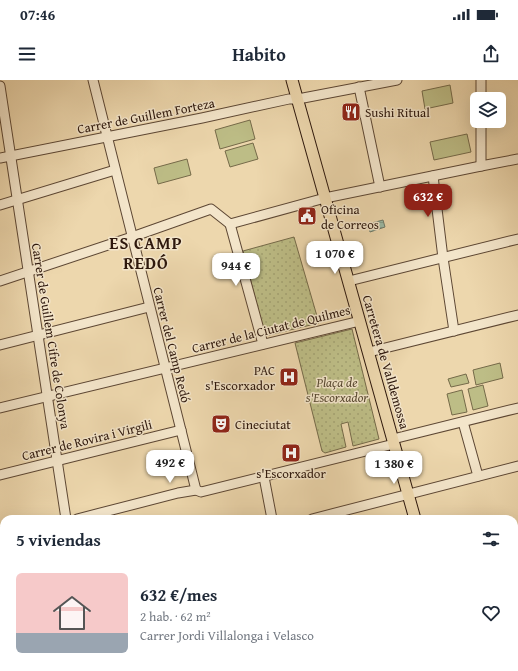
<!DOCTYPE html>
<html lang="es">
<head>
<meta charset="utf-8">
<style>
  body { margin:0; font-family:"Gentium Book Plus",serif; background:#f6f6f7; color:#1f2937; height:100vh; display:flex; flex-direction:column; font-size:15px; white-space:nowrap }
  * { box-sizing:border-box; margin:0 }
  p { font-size:13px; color:#747a83 }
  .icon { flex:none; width:22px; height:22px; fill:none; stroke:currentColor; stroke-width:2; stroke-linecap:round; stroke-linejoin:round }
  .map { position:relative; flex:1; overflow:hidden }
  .details { position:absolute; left:0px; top:435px; width:518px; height:156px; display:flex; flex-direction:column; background:#fff; border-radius:12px 12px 0 0; box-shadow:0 4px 16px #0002 }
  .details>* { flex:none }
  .controls { position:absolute; left:470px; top:12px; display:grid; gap:8px }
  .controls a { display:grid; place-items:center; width:36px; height:36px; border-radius:6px; background:#fff; box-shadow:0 4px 16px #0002; font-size:20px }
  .price { position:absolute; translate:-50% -34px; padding:0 9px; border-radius:8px; background:#fff; color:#222; font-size:13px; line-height:26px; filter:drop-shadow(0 1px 2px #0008) }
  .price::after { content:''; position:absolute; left:50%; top:24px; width:12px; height:9px; margin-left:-6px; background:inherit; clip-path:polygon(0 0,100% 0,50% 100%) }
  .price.current { background:#8f2418; color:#fff }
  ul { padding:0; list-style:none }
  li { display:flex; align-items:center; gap:12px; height:100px; padding:0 16px }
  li+li { border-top:1px solid #e0e1e3 }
  li span { display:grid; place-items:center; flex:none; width:112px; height:80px; border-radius:6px; color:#555 }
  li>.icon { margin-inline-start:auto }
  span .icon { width:48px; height:48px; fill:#fffc; stroke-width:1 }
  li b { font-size:17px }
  h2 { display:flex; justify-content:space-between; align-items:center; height:48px; padding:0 16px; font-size:17px }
  .status { display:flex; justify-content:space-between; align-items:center; height:28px; padding:0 20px; background:#fff; direction:ltr }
  .status svg { height:11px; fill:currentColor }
  header { display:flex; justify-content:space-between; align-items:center; height:52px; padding:0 16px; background:#fff; font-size:18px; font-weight:700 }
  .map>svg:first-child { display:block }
  .park { fill:url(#park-dots); stroke:#756a49 }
  .pitch { fill:#bdbd86; stroke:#756a49 }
  .water { fill:url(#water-rules); stroke:#6e7968 }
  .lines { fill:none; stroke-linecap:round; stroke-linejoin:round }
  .minor-casing { stroke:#5d4734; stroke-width:11 }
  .major-casing { stroke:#2d170c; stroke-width:13 }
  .minor { stroke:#f3e5ca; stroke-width:9 }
  .major { stroke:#edd7ad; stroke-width:11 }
  .labels { text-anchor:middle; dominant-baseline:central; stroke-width:3; stroke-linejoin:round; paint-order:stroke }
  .poi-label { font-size:13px; fill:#2d170c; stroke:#f3e5ca; text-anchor:start }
  .street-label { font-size:13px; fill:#2d170c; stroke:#f3e5ca }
  .park-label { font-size:13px; font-style:italic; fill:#584931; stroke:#f3e5ca }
  .district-label { font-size:17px; font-weight:bold; letter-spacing:1px; fill:#2d170c; stroke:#f3e5ca }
</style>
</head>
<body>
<div class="status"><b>07:46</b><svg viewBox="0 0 49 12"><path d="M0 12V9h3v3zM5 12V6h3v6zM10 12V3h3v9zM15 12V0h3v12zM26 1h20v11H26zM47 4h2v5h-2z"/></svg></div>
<header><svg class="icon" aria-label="menu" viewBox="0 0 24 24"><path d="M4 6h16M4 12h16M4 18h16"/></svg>Habito<svg class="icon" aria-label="share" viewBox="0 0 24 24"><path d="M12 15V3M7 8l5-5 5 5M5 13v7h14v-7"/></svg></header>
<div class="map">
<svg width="518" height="591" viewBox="0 0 518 591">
  <defs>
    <pattern id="park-dots" width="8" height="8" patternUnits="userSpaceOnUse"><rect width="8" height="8" fill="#bdbd86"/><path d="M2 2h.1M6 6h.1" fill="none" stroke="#a3a272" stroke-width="1.8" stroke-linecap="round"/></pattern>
    <pattern id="water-rules" width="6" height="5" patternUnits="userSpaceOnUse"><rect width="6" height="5" fill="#9abaa6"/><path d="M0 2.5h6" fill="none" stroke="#859f8e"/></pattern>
  </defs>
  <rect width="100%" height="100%" fill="#edd7ad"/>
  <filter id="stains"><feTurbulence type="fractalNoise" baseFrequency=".005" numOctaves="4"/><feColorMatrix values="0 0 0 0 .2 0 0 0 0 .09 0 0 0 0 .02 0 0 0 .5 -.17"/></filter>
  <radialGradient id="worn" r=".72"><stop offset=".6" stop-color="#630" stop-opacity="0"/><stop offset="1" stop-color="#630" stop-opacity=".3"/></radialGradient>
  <!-- park -->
  <g class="park">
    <path d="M294 157 319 243 265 256 243 171Z"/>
    <path d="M352 249 379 359 353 366 348 342 341 344 346 367 325 373 322 371 295 263Z"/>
  </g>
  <!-- pitch -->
  <g class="pitch">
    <path d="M450 5 453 23 425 29 422 11Z"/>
    <path d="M250 40 255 59 220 69 215 50Z"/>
    <path d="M467 54 471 72 434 80 430 62Z"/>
    <path d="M253 63 258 79 230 87 225 71Z"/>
    <path d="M187 79 191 95 158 104 154 88Z"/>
    <path d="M500 283 503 298 476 305 473 290Z"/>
    <path d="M466 294 469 303 451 307 448 299Z"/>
    <path d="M483 305 488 326 473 330 468 309Z"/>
    <path d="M462 310 467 332 452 335 447 314Z"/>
  </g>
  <!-- water -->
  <path class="water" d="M383 140 385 147 370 152 368 144Z"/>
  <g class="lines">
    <defs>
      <g id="minor">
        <path d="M93 0 196 410"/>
        <path d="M0 6 66 439"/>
        <path d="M359 7 380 107"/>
        <path d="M481 19V0"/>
        <path d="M0 78 202 38 289 19H298L397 0"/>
        <path d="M481 86V41"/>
        <path d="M433 96 443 178 454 251"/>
        <path d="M0 125 115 90"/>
        <path d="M230 144 325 118 481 86 518 79"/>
        <path d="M230 144 263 264"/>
        <path d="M0 201 132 157 211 129 230 144"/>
        <path d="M349 201 518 159"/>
        <path d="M0 265 149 227"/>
        <path d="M369 272 518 235"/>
        <path d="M0 328 360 241"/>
        <path d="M463 342 478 396"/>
        <path d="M393 359 518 328"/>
        <path d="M0 395 181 350"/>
        <path d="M264 397 272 439"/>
        <path d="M77 439 178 413 196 410 201 412 394 364"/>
        <path d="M312 439 518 386"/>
        <path d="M0 452 4 451"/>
        <path d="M514 470 518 469"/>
        <path d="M0 517 4 516"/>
        <path d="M514 556 518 555"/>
        <path d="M0 575 4 574"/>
        <path d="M88 587 89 591"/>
        <path d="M179 587V591"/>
        <path d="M296 587 297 591"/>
        <path d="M244 591 276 587"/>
      </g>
      <g id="major">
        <path d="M292 0 415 439"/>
        <path d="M457 587 458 591"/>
      </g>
    </defs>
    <!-- minor casing -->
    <use href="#minor" class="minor-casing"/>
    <!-- major casing -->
    <use href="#major" class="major-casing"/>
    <!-- minor -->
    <use href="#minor" class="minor"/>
    <!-- major -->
    <use href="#major" class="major"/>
  </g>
  <!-- icons -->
  <defs>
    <symbol id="restaurant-square" viewBox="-11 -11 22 22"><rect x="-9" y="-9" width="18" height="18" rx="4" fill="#8f2418" stroke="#f3e5ca"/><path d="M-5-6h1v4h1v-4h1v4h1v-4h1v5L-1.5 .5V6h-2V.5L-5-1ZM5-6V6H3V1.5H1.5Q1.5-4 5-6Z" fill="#fff"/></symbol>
    <symbol id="civic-square" viewBox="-11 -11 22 22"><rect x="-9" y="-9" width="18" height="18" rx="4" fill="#8f2418" stroke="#f3e5ca"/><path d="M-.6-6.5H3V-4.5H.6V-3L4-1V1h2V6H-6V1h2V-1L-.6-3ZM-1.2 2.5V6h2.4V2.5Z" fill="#fff"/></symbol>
    <symbol id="hospital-square" viewBox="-11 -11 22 22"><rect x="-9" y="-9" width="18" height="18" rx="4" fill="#8f2418" stroke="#f3e5ca"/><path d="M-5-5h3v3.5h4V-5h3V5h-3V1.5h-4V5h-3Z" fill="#fff"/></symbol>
    <symbol id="theatre-square" viewBox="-11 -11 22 22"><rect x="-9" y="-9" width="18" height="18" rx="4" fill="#8f2418" stroke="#f3e5ca"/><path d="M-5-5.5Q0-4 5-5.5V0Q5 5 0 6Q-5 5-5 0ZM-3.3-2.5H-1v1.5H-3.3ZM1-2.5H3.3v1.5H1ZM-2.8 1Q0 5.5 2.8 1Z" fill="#fff"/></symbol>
  </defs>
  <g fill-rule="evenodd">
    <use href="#restaurant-square" x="340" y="21" width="22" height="22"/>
    <use href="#civic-square" x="296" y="125" width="22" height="22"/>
    <use href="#hospital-square" x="278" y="286" width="22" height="22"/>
    <use href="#theatre-square" x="210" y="333" width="22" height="22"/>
    <use href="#hospital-square" x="280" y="362" width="22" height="22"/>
  </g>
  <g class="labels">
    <!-- poi labels -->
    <g class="poi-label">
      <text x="365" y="32">Sushi Ritual</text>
      <text x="321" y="129">Oficina<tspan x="321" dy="15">de Correos</tspan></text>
      <text x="275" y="290" text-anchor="end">PAC<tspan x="275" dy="15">s'Escorxador</tspan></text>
      <text x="235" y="344">Cineciutat</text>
      <text x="291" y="393" text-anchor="middle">s'Escorxador</text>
    </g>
    <!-- street labels -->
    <g class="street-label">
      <text transform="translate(146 36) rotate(-11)">Carrer de Guillem Forteza</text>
      <text transform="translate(271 249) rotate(-14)">Carrer de la Ciutat de Quilmes</text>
      <text transform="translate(51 256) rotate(81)">Carrer de Guillem Cifre de Colonya</text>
      <text transform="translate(172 265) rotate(76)">Carrer del Camp Redó</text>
      <text transform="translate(386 282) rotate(74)">Carretera de Valldemossa</text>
      <text transform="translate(87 360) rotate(-14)">Carrer de Rovira i Virgili</text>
    </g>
    <!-- park labels -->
    <g class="park-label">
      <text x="337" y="302">Plaça de<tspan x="337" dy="15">s'Escorxador</tspan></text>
    </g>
    <!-- district labels -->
    <g class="district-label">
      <text x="146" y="162">ES CAMP<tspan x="146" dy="20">REDÓ</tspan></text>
    </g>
  </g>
  <rect width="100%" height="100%" filter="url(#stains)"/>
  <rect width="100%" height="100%" fill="url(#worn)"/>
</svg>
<div class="controls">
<a><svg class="icon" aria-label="layers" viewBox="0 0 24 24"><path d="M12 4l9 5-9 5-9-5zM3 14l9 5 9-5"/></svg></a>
</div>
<b class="price current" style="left:428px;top:138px">632 €</b>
<b class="price" style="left:335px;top:195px">1 070 €</b>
<b class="price" style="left:236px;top:207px">944 €</b>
<b class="price" style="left:170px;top:404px">492 €</b>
<b class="price" style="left:394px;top:405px">1 380 €</b>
<section class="details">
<h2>5 viviendas<svg class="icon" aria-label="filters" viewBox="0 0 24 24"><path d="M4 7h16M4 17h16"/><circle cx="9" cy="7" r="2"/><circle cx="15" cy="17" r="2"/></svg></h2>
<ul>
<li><span style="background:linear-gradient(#f6c9c9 75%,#9aa5b1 0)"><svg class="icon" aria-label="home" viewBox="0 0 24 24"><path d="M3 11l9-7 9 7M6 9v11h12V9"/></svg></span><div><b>632 €/mes</b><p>2 hab. · 62 m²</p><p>Carrer Jordi Villalonga i Velasco</p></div><svg class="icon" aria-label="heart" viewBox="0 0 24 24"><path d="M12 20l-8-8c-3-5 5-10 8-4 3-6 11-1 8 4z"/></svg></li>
</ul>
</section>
</div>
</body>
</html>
